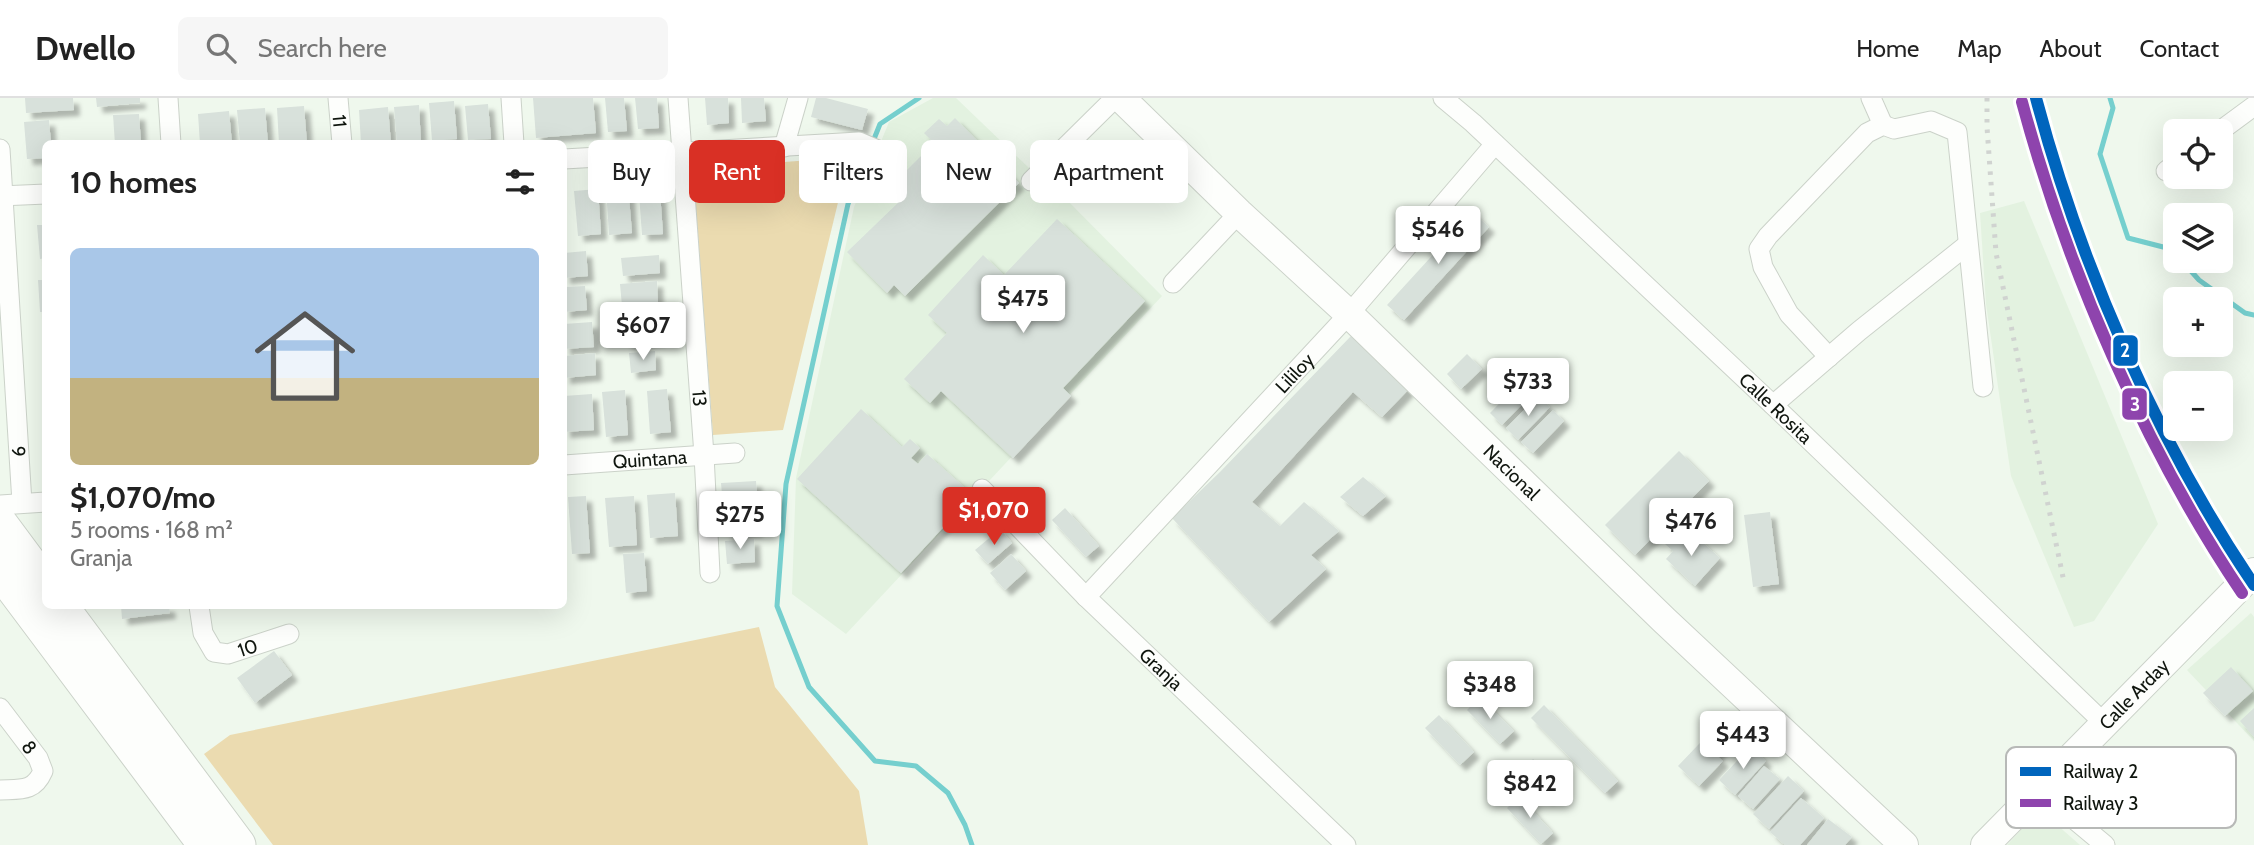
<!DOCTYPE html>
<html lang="en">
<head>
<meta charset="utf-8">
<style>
  body { margin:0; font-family:Cabin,sans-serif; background:#f6f6f6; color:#222; height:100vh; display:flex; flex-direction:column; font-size:26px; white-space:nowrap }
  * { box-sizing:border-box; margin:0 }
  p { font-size:23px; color:#767676 }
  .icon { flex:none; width:38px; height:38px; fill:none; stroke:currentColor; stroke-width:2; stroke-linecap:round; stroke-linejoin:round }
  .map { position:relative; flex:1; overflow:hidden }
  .sheet { position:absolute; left:42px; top:42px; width:525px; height:469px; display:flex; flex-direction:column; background:#fff; border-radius:10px; box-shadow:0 7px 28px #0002 }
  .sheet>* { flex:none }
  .banner { position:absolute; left:588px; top:42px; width:665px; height:63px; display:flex; gap:14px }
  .tools { position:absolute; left:2163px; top:21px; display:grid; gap:14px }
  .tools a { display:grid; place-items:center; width:70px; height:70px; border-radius:10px; background:#fff; box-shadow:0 7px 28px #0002; font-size:35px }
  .price { position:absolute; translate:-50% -60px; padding:0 16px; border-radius:7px; background:#fff; color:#222; font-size:23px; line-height:46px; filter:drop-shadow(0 2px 4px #0008) }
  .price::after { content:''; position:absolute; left:50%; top:42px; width:21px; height:16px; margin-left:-10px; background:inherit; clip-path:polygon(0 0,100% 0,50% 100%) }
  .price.current { background:#d93025; color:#fff }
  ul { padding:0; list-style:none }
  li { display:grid; align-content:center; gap:14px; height:371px; padding:0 28px }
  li+li { border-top:2px solid #e0e0e0 }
  li span { display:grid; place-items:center; height:217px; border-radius:10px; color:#555 }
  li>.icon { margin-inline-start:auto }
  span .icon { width:126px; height:126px; fill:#fffc; stroke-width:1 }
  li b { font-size:30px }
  h2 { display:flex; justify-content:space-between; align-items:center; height:84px; padding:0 28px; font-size:30px }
  .pill { padding:0 24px; border-radius:10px; background:#fff; box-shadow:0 7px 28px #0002; font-size:24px; line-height:63px }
  .pill.current { background:#d93025; color:#fff }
  header { display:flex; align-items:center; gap:42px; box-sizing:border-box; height:98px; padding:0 35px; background:#fff; border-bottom:2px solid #e0e0e0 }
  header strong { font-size:33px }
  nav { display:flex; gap:38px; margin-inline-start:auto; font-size:24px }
  .search { width:490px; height:63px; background:#f6f6f6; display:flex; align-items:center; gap:18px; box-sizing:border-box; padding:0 24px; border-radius:10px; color:#767676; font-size:26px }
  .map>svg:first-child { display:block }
  .built { fill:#e3f2e0 }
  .green { fill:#ebdbb0 }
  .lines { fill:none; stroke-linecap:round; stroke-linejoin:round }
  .stream { stroke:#75cfce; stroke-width:5 }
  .building { fill:#d8e1db; filter:url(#shadow) }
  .street-casing { stroke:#cbd2c9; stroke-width:21 }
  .secondary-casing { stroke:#cbd2c9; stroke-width:30 }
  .highway-casing { stroke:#cbd2c9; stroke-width:37 }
  .street { stroke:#fdfefc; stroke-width:19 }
  .secondary { stroke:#fdfefc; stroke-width:28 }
  .highway { stroke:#fdfefc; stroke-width:35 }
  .rail { stroke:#d0d3d0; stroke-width:5; stroke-dasharray:3.5 7; stroke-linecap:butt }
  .rail-1-casing { stroke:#fff; stroke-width:18 }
  .rail-2-casing { stroke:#fff; stroke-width:18 }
  .rail-1 { stroke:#0065bd; stroke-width:12 }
  .rail-2 { stroke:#8e44ad; stroke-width:12 }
  .labels { text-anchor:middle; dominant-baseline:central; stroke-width:5; stroke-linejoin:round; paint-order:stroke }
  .street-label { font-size:19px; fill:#0f150e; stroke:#fff }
  .key { fill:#fff; stroke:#b7b9b7; stroke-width:2 }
  .key-label { font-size:19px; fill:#0f150e }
  .line-badge { stroke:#fff; stroke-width:2.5 }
  .badge-label { font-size:19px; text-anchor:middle; font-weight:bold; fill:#fff }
</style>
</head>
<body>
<header>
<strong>Dwello</strong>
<div class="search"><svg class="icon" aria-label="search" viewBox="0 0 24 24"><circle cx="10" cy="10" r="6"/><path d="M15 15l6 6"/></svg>Search here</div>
<nav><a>Home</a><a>Map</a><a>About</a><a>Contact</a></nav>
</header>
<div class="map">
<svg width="2254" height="747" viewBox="0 0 2254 747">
  <defs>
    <filter id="shadow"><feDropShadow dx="6" dy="6" stdDeviation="2" flood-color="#0004"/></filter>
  </defs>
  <rect width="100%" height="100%" fill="#eff8ed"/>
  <!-- built -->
  <g class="built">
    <path d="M933 0H956L1028 69 1061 96 1162 198 846 536 792 496 796 380 854 109 889 24Z"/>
    <path d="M2024 103 2158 426 2094 523 2074 529 2011 378 1986 206 1980 115Z"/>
    <path d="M2251 515 2254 519V643L2187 572Z"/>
    <path d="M2040 712 2080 747H2007Z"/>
  </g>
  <!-- green -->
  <g class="green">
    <path d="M849 59 783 332 713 337 693 71Z"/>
    <path d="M759 529 775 589 859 693 868 747H273L204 656 230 637Z"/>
  </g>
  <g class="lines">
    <!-- stream -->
    <g class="stream">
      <path d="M919 0 880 26 848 106 786 386 777 508 809 589 875 663 916 668 948 695 965 727 972 747"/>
      <path d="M2110 0 2113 10 2100 56 2128 140 2171 151 2175 156"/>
      <path d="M2182 163 2199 182 2245 215 2254 217"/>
    </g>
  </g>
  <!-- building -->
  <g class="building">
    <path d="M25 0H73L74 12 26 15Z"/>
    <path d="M96 0H140V5L97 9Z"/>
    <path d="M533 0H593L596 35 536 40Z"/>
    <path d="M605 0H624L627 33 608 34Z"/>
    <path d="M635 0H657L659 30 638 31Z"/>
    <path d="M705 0H728L729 25 707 27Z"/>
    <path d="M741 0H764L766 23 742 25Z"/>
    <path d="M816 0H826L868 11 862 32 811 19Z"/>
    <path d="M454 3 457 41 432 43 429 5Z"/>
    <path d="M488 6 491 41 468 42 465 8Z"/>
    <path d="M419 7 421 46H397L394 9Z"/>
    <path d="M304 8 307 46H279L277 10Z"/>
    <path d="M388 9 391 46H361L359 12Z"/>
    <path d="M265 10 268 46H240L237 12Z"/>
    <path d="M229 13 232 46H200L198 16Z"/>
    <path d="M139 16 141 46H115L113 17Z"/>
    <path d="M955 20 1019 85 905 198 894 187 887 195 847 154 902 101 890 89 934 45 924 35 939 21 947 28Z"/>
    <path d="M49 22 51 46H46V60L27 61 24 24Z"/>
    <path d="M628 88 632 135 609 137 606 90Z"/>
    <path d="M598 91 601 136 578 138 574 93Z"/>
    <path d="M660 94 663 136 642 137 639 96Z"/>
    <path d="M1472 114 1489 129 1404 222 1387 207Z"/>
    <path d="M1057 121 1145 203 1063 290 1071 298 1013 360 941 293 930 305 904 281 947 235 928 217 983 157 1004 177Z"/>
    <path d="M37 127H46V160L40 161Z"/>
    <path d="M586 153 588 178 564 180V155Z"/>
    <path d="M659 157 660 175 623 178 621 160Z"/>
    <path d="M38 182H46V214H40Z"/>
    <path d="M657 183 658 205 622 208 620 186Z"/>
    <path d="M585 188 587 212 564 214V189Z"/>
    <path d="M657 216 659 242 626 244 624 218Z"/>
    <path d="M592 224 594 249 564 251V226Z"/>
    <path d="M1351 238 1409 291 1382 319 1353 294 1252 404 1280 428 1304 404 1339 433 1311 457 1326 471 1269 524 1172 420 1220 374Z"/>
    <path d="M655 253 656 272 631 275 629 255Z"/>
    <path d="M595 255 596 277 564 280V258Z"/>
    <path d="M1467 256 1482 271 1461 291 1447 276Z"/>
    <path d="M1521 283 1533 295 1502 327 1490 315Z"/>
    <path d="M667 291 671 334 650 336 647 293Z"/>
    <path d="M625 292 628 337 606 339 602 294Z"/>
    <path d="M592 296 594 332 564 334V298Z"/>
    <path d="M1538 298 1550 309 1518 342 1506 330Z"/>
    <path d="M861 311 902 349 910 341 920 350 911 360 918 366 927 356 973 397 901 475 797 381Z"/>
    <path d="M1553 312 1564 323 1533 355 1521 344Z"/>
    <path d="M1679 353 1709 383 1635 457 1605 427Z"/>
    <path d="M1363 379 1386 398 1363 418 1340 399Z"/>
    <path d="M756 383 758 405 723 408 721 385Z"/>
    <path d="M675 395 678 438 650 440 647 397Z"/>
    <path d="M586 398 590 455 572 456 568 399Z"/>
    <path d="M634 398 637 447 609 449 605 400Z"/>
    <path d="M1065 410 1099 448 1086 459 1052 422Z"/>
    <path d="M755 413 757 433 727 435 725 415Z"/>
    <path d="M1770 414 1779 486 1753 489 1744 417Z"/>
    <path d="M1000 431 1012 445 988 466 975 452Z"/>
    <path d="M1693 436 1720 460 1695 488 1666 461 1673 453 1665 446 1673 437 1684 446Z"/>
    <path d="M754 441 755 464 727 466 725 443Z"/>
    <path d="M644 455 647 493 626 495 623 456Z"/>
    <path d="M1011 456 1026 473 1005 492 990 475Z"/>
    <path d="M121 508H169L170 515 122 521Z"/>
    <path d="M274 553 292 577 255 605 237 580Z"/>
    <path d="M2231 569 2253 593 2225 618 2203 595Z"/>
    <path d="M1480 599 1514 633 1500 646 1467 612Z"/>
    <path d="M1544 607 1618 683 1605 695 1531 620Z"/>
    <path d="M2254 610V639L2240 623Z"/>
    <path d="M1439 617 1474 654 1460 667 1425 630Z"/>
    <path d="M1718 626 1733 640 1716 657 1723 663 1699 688 1678 668Z"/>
    <path d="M1751 648 1766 663 1735 697 1719 682Z"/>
    <path d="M1533 661 1561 686 1547 701 1520 676Z"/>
    <path d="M1764 668 1780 681 1753 711 1738 698Z"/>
    <path d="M1788 678 1804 693 1769 731 1753 716Z"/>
    <path d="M1519 698 1553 735 1541 746 1507 710Z"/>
    <path d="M1801 700 1824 720 1800 747H1785L1770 734Z"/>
    <path d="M1828 721 1852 739 1845 747H1807Z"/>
  </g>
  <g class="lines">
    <defs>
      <g id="street">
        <path d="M168 0 171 46"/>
        <path id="s1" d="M338 0 342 46"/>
        <path d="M511 0 514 46"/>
        <path id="s2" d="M678 0 704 357 710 475"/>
        <path id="s3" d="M1443 0 1473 25 1773 307 2104 625"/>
        <path d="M1871 0 1883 27"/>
        <path d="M2220 33 2254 8"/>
        <path d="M784 49 798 0"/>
        <path id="s4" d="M0 51 22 405"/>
        <path d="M564 61 859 44 887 56"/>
        <path d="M2166 73 2175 66"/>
        <path d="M1031 83 1115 0"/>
        <path d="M0 98 46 96"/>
        <path d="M1173 185 1239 115"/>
        <path d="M1829 259 1789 216 1763 169 1759 151 1768 138 1867 35 1883 27 1894 31 1931 23 1957 34 1983 289"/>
        <path d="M1773 307 1859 233 1967 147"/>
        <path id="s5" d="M564 367 735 355"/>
        <path id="s6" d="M982 391 1086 499 1346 747"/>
        <path d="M0 407 46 404"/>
        <path id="s7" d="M1086 499 1349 216 1495 46"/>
        <path id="s8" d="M199 508 203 535 214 554 228 556 289 536"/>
        <path id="s9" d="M0 610 38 660 43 673C34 694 21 691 0 692"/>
        <path d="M2039 692 2105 747"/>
      </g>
      <g id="secondary">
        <path id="s10" d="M1121 0 1239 115 1349 216 1664 522 1904 747"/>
        <path id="s11" d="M1985 747 2254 474"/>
      </g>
      <g id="highway">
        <path d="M0 426 46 488"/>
        <path d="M0 472 206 747"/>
        <path d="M60 508 238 747"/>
      </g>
    </defs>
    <!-- street casing -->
    <use href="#street" class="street-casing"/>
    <!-- secondary casing -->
    <use href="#secondary" class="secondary-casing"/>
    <!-- highway casing -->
    <use href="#highway" class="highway-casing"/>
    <!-- street -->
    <use href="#street" class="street"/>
    <!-- secondary -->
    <use href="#secondary" class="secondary"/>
    <!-- highway -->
    <use href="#highway" class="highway"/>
    <!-- rail -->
    <path class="rail" d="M1987 0V29L1996 155 2064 484"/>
    <defs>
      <path id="rail-1" d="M2036 0C2080 166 2157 344 2254 487"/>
      <path id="rail-2" d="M2022 4C2067 171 2145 351 2242 495"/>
    </defs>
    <!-- rail-1 casing -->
    <use href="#rail-1" class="rail-1-casing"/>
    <!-- rail-2 casing -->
    <use href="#rail-2" class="rail-2-casing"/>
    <!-- rail-1 -->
    <use href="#rail-1" class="rail-1"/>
    <!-- rail-2 -->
    <use href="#rail-2" class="rail-2"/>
  </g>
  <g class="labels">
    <!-- street labels -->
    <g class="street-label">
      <text stroke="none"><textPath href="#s1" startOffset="23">11</textPath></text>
      <text stroke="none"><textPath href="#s7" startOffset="306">Lililoy</textPath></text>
      <text stroke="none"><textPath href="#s2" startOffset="301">13</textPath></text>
      <text stroke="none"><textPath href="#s3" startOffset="455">Calle Rosita</textPath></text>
      <text stroke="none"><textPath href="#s4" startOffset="303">9</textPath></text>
      <text stroke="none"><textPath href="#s5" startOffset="86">Quintana</textPath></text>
      <text stroke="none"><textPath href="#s10" startOffset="541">Nacional</textPath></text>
      <text stroke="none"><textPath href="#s8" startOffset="84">10</textPath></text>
      <text stroke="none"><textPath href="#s6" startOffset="254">Granja</textPath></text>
      <text stroke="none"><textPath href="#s11" startOffset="212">Calle Arday</textPath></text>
      <text stroke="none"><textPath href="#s9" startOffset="49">8</textPath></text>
    </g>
  </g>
  <!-- legend -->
  <rect x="2006" y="649" width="230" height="81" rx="10" class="key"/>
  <rect x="2020" y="669" width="31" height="9" fill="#0065bd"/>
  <rect x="2020" y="701" width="31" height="8" fill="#8e44ad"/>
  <g class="key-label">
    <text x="2063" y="680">Railway 2</text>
    <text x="2063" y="712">Railway 3</text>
  </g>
  <g class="line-badge">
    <rect x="2112" y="236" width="27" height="33" rx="7" fill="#0065bd"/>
    <rect x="2121" y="289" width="27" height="34" rx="7" fill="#8e44ad"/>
  </g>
  <g class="badge-label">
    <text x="2125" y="259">2</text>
    <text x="2135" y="313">3</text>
  </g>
</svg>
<div class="tools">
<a><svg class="icon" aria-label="locate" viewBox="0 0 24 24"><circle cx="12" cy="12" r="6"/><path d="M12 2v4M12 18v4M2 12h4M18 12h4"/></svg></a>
<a><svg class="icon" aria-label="layers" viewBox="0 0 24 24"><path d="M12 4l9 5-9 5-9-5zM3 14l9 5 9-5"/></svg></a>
<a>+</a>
<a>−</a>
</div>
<b class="price" style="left:1438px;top:168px">$546</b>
<b class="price" style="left:1023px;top:237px">$475</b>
<b class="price" style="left:643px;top:264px">$607</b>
<b class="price" style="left:1528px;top:320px">$733</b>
<b class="price current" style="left:994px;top:449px">$1,070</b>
<b class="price" style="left:740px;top:453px">$275</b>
<b class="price" style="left:1691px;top:460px">$476</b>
<b class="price" style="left:1490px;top:623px">$348</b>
<b class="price" style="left:1743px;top:673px">$443</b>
<b class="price" style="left:1530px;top:722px">$842</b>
<div class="banner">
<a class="pill">Buy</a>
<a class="pill current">Rent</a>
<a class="pill">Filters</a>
<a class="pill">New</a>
<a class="pill">Apartment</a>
</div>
<section class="sheet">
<h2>10 homes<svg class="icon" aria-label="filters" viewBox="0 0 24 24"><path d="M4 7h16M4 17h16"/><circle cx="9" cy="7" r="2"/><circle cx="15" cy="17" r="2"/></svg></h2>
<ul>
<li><span style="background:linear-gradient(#a9c7e8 60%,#c2b280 0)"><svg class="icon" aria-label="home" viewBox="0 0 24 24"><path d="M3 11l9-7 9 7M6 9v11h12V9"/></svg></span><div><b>$1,070/mo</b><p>5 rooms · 168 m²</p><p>Granja</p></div></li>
</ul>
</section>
</div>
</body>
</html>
